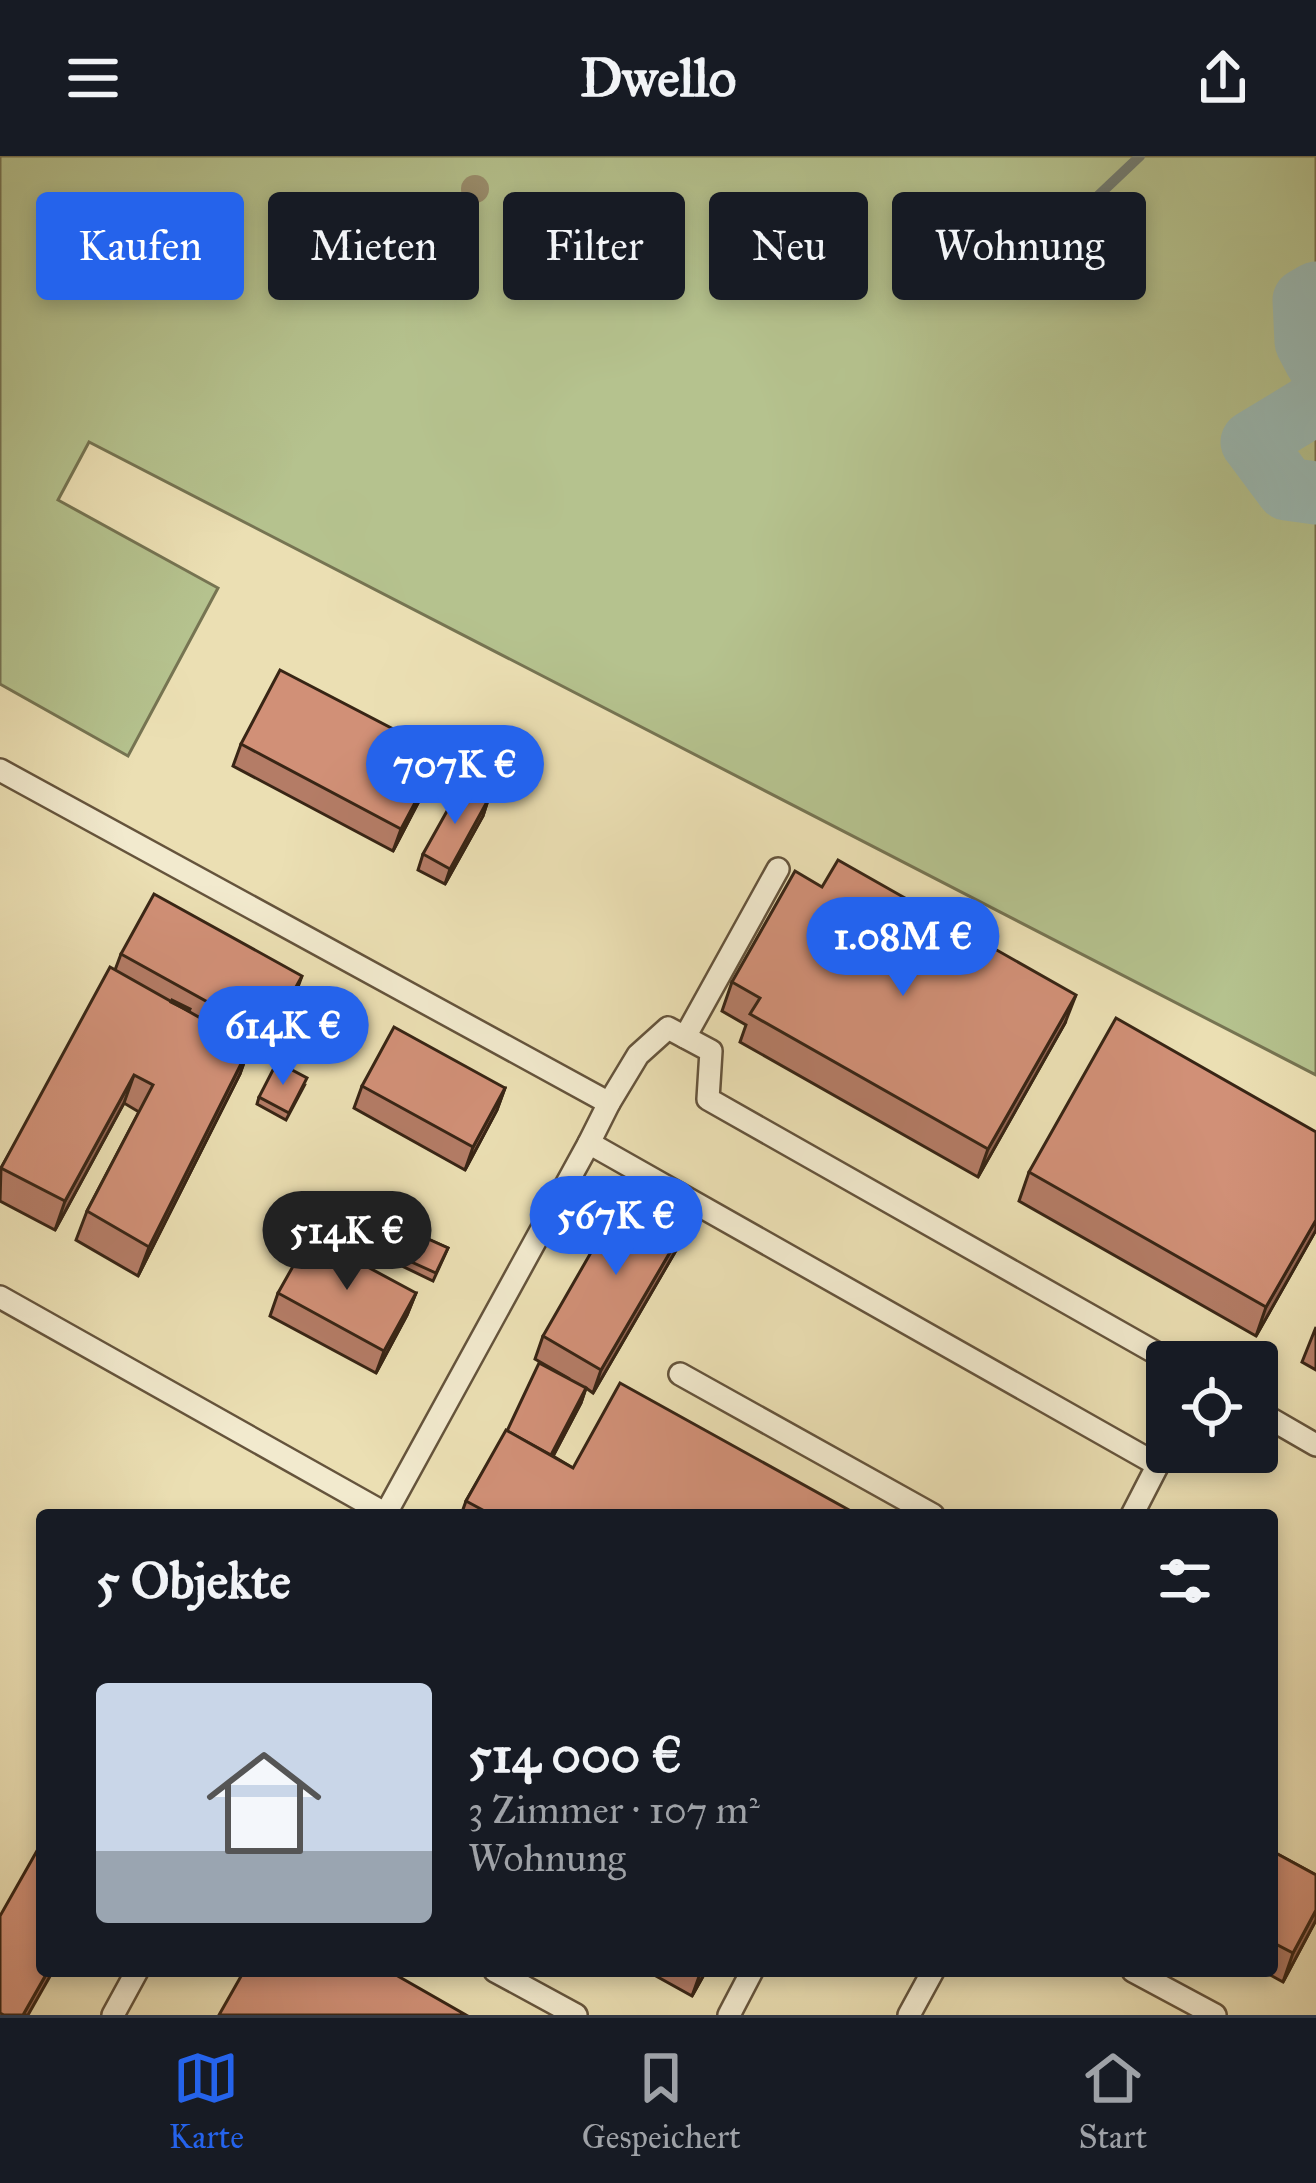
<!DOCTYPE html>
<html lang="de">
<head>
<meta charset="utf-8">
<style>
  body { margin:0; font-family:"IM FELL Great Primer",serif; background:#20242c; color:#f1f3f6; height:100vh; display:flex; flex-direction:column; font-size:45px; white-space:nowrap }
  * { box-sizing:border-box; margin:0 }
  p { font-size:39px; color:#9ea1a6 }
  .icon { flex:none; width:66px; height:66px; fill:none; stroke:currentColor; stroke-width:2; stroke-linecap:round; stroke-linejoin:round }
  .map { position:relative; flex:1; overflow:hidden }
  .panel { position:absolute; left:36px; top:1353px; width:1242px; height:468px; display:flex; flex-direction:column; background:#171b24; border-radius:12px; box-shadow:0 6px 18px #0003 }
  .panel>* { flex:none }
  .guide { position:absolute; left:36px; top:36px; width:1245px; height:108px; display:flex; gap:24px }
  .buttons { position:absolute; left:1146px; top:1185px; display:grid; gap:24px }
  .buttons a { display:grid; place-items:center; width:132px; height:132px; border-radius:12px; background:#171b24; box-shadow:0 6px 18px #0003; font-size:60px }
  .price { position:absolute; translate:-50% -102px; padding:0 27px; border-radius:42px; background:#2563eb; color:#fff; font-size:39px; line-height:78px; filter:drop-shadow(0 3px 6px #0008) }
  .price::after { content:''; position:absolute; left:50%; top:72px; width:36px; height:27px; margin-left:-18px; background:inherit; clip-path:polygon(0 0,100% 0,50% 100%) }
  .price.active { background:#222; color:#fff }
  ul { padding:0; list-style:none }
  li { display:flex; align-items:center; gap:36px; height:300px; padding:0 60px }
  li span { display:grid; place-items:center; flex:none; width:336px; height:240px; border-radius:12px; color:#555 }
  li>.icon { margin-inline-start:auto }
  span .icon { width:144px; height:144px; fill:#fffc; stroke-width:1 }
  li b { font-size:51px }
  h2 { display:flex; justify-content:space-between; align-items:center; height:144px; padding:0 60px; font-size:51px }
  .pill { padding:0 42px; border-radius:12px; background:#171b24; box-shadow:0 6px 18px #0003; font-size:42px; line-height:108px }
  .pill.active { background:#2563eb; color:#fff }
  header { display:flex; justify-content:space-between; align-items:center; height:156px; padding:0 60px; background:#171b24; font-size:54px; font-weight:800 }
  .menu { display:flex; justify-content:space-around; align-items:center; height:168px; border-top:3px solid #363941; background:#171b24; font-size:33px; color:#9ea1a6 }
  .menu a { display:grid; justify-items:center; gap:6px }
  .menu .active { color:#2563eb }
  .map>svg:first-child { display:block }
  .green { fill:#b5c28e; stroke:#767452; stroke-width:3 }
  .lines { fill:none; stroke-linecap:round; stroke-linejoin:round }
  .stream { stroke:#737f75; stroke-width:10 }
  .river { stroke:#9bbbb5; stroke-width:63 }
  .service-casing { stroke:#65543c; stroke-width:26 }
  .service { stroke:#f2eace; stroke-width:21 }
  .tree { fill:#9a8e6d }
  .wall { fill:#b47c66; stroke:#382515; stroke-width:3 }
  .shaded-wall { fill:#926553; stroke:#382515; stroke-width:3 }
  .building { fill:#d19077; stroke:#382515; stroke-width:3 }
</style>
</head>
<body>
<header><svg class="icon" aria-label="menu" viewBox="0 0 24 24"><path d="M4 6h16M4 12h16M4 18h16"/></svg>Dwello<svg class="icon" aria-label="share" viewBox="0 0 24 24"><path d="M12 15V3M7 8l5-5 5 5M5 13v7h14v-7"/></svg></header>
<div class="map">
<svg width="1316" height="1859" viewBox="0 0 1316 1859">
  <rect width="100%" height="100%" fill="#ebdfb3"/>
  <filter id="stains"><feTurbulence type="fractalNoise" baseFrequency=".00167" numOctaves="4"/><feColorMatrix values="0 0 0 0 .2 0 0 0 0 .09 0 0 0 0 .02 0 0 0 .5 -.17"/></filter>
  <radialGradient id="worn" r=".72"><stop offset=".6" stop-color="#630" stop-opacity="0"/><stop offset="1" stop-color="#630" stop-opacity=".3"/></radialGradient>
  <!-- green -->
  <path class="green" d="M0 0H1316V919L89 286 58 344 218 432 128 600 0 528Z"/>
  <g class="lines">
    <!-- stream -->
    <path class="stream" d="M1083 54 1140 0"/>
    <!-- river -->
    <g class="river">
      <path d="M1316 137 1304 144 1306 186 1316 205"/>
      <path d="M1316 247 1252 286 1287 333 1316 337"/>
    </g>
    <defs>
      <g id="service">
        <path d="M0 614 609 947 589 987"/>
        <path d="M685 881 778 713"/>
        <path d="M609 947 638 899 668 872 711 895 708 943 1172 1206"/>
        <path d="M0 1141 386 1358"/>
        <path d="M680 1218 933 1359"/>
        <path d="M1257 1255 1316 1289"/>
        <path d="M385 1359 589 987 1158 1309"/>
        <path d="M1132 1359 1167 1291"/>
        <path d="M495 1815 576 1859"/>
        <path d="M1133 1815 1215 1859"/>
        <path d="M113 1859 137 1815"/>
        <path d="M729 1859 752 1815"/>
        <path d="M909 1859 933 1815"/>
      </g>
    </defs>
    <!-- service casing -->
    <use href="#service" class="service-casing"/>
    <!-- service -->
    <use href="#service" class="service"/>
  </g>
  <!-- trees -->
  <circle class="tree" cx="475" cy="33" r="14"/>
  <!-- wall -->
  <g class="wall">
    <path d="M241 588 441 598 432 620 393 695 233 610Z"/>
    <path d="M488 644 483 660 445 728 418 714 423 698Z"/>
    <path d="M121 798 294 842 261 902 248 895 240 918 138 1120 76 1084 87 1055 139 956 124 947 55 1074 0 1045 1 1012 115 814Z"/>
    <path d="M732 826 1065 867 978 1021 740 886 746 869 722 855Z"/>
    <path d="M304 930 286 964 257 948 259 941Z"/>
    <path d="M362 930 505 932 497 954 465 1014 354 952Z"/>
    <path d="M1316 976V1074L1256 1180 1019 1045 1029 1016Z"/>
    <path d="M366 1053 397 1068 383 1101 351 1086Z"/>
    <path d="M690 1062 682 1084 593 1237 586 1232 581 1247 553 1300 573 1312 858 1359H461L466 1345 507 1275 568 1222 535 1203 543 1180Z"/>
    <path d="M417 1078 448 1092 433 1125 402 1110Z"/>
    <path d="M278 1137H416L407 1159 376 1217 270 1160Z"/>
    <path d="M1316 1171V1214L1302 1206Z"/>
    <path d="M1272 1695 1316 1719V1764L1283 1826 1263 1815H1272Z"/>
    <path d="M647 1815H706L692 1840Z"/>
  </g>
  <!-- shaded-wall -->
  <g class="shaded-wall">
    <path d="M441 598 432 620 393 695 401 673Z"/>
    <path d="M488 644 483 660 445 728 450 713Z"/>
    <path d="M302 820 294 842 261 902 269 880Z"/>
    <path d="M1076 839 1065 867 978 1021 988 993Z"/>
    <path d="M250 890 240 918 138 1120 149 1091Z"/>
    <path d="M134 919 124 947 55 1074 65 1045Z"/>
    <path d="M505 932 497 954 465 1014 473 991Z"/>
    <path d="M690 1062 682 1084 593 1237 601 1214Z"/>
    <path d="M1316 1064V1074L1256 1180 1266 1151Z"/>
    <path d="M416 1137 407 1159 376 1217 384 1195Z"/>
    <path d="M586 1232 581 1247 539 1327 545 1312Z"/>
    <path d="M1316 1754V1764L1283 1826 1293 1797Z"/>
    <path d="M48 1815H53L28 1859H23Z"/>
    <path d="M701 1815H706L692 1840Z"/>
  </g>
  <!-- building -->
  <g class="building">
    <path d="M280 514 441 598 401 673 241 588Z"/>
    <path d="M461 630 488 644 450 713 423 698Z"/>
    <path d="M838 704 1076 839 988 993 750 858 760 842 732 826 795 715 822 731Z"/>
    <path d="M154 738 302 820 269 880 121 798Z"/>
    <path d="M110 811 250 890 149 1091 87 1055 153 929 134 919 65 1045 1 1012Z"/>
    <path d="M172 844 190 853 189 855 171 846Z"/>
    <path d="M1116 862 1316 976V1064L1266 1151 1029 1016Z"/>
    <path d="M394 871 505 932 473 991 362 930Z"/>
    <path d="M277 906 307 922 289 957 259 941Z"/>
    <path d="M628 1032 690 1062 601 1214 543 1180Z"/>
    <path d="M366 1053 397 1068 386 1093 354 1078Z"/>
    <path d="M417 1078 448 1092 436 1117 405 1103Z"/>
    <path d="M310 1080 416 1137 384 1195 278 1137Z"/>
    <path d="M539 1207 586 1232 551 1299 507 1275Z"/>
    <path d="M620 1227 858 1359H492L466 1345 506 1274 573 1312Z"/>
    <path d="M42 1686V1815H48L23 1859H4L0 1857V1760Z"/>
    <path d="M1272 1695 1316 1719V1754L1293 1797 1272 1786Z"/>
    <path d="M244 1815H389L466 1859H219Z"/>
  </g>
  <rect width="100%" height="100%" filter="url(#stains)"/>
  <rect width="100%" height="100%" fill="url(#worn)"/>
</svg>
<div class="buttons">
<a><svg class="icon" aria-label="locate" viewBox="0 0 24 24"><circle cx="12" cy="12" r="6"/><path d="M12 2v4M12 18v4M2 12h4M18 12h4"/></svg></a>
</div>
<b class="price" style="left:455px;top:671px">707K €</b>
<b class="price" style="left:903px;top:843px">1.08M €</b>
<b class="price" style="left:283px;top:932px">614K €</b>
<b class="price" style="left:616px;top:1122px">567K €</b>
<b class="price active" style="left:347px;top:1137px">514K €</b>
<div class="guide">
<a class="pill active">Kaufen</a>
<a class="pill">Mieten</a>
<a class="pill">Filter</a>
<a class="pill">Neu</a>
<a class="pill">Wohnung</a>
</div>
<section class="panel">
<h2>5 Objekte<svg class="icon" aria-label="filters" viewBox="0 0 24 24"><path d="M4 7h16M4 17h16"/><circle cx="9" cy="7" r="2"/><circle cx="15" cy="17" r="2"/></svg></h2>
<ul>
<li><span style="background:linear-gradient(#c9d6e8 70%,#9aa5b1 0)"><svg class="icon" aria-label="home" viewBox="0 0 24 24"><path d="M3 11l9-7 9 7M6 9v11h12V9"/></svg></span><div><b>514 000 €</b><p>3 Zimmer · 107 m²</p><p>Wohnung</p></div></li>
</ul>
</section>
</div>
<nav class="menu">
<a class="active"><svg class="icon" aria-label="map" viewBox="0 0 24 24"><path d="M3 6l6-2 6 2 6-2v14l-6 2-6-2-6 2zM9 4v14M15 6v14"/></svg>Karte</a>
<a><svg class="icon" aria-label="saved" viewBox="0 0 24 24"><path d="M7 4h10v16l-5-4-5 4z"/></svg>Gespeichert</a>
<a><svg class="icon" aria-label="home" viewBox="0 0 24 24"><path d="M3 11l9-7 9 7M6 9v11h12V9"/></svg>Start</a>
</nav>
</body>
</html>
